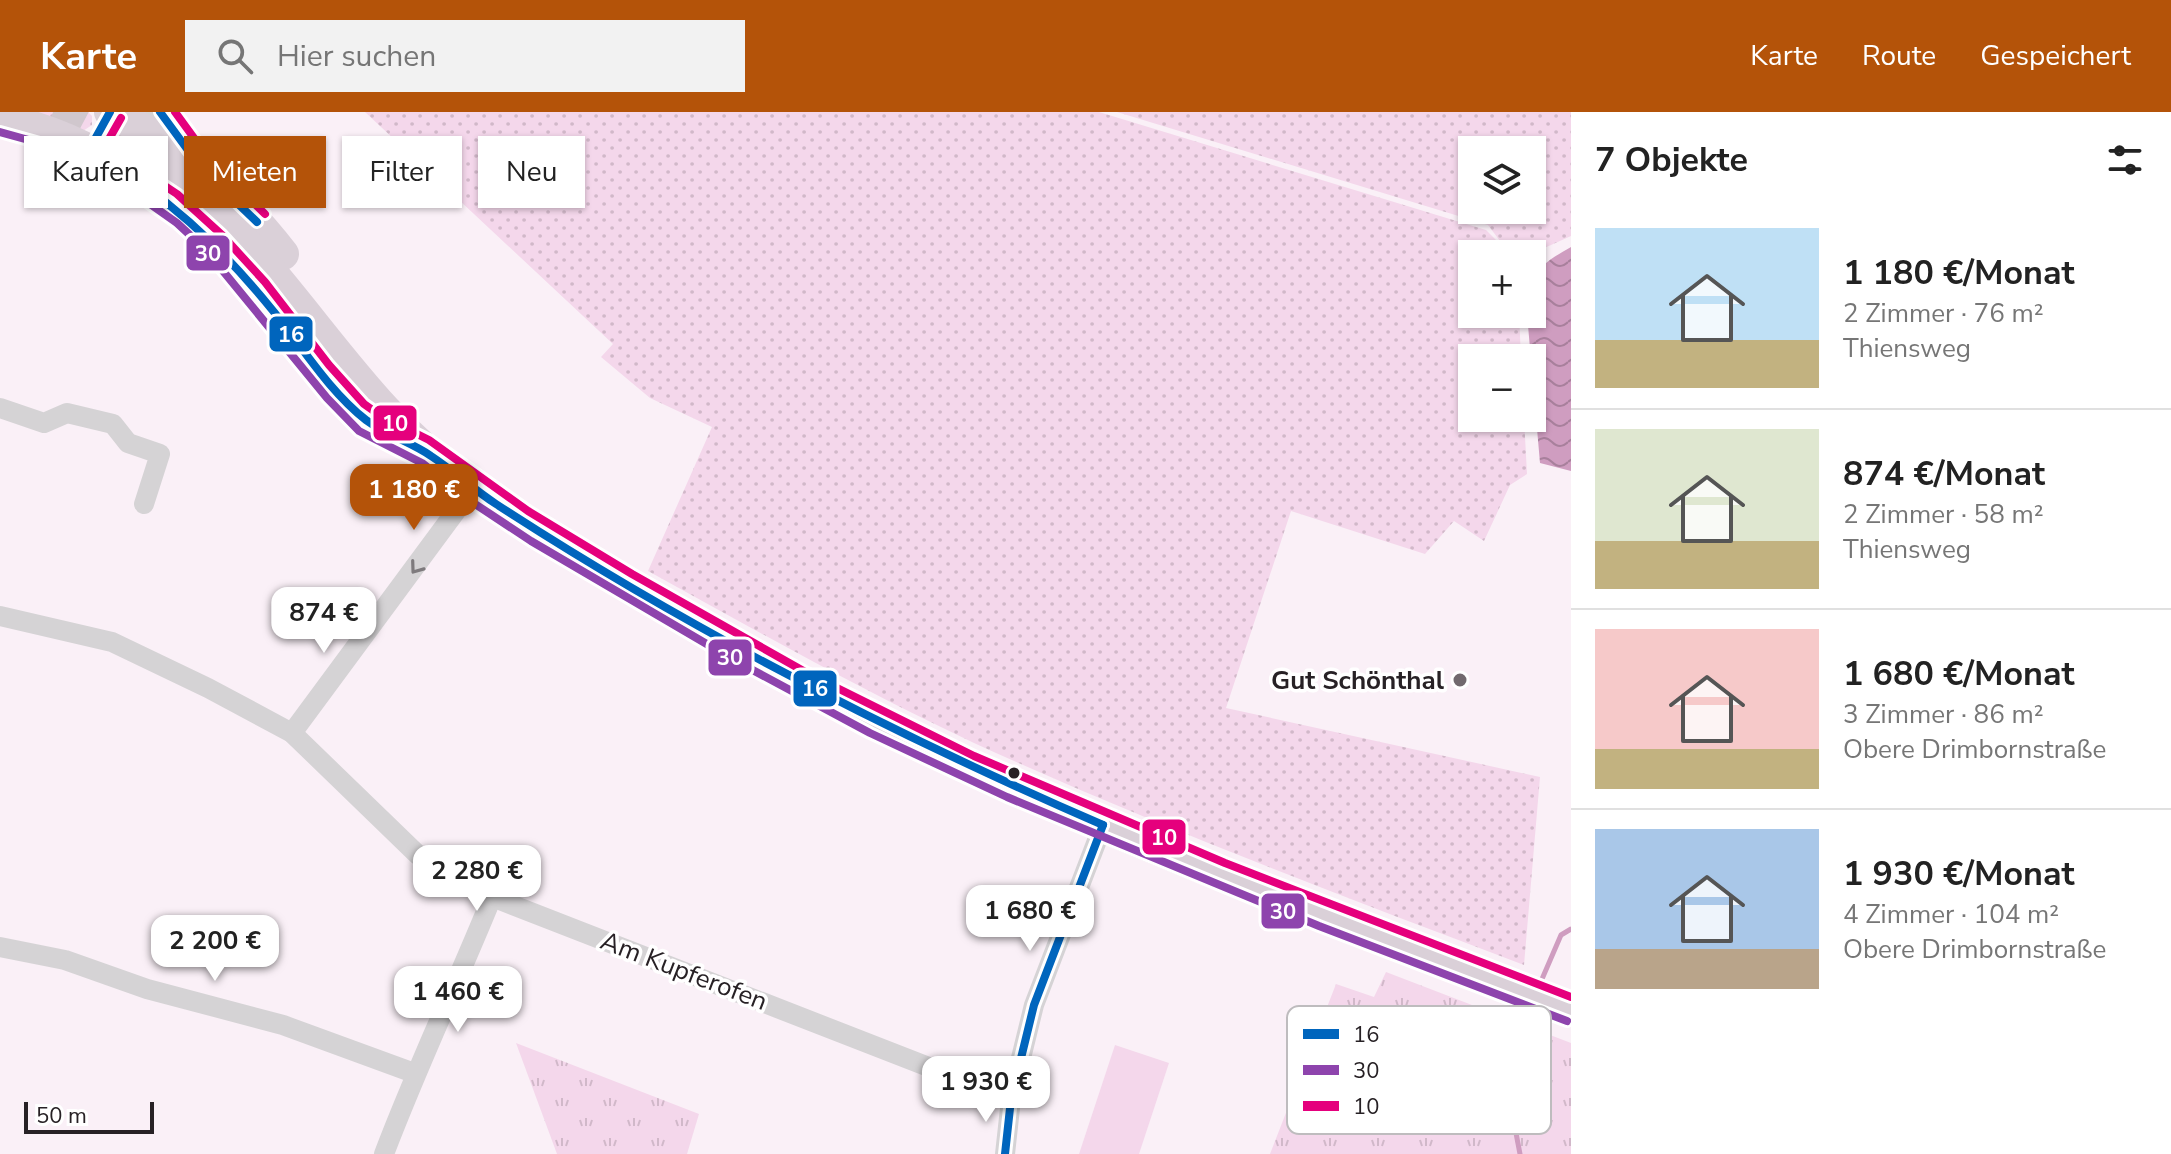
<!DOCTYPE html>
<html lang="de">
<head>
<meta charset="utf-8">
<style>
  body { margin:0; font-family:"Nunito Sans",sans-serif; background:#f2f2f2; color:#222; height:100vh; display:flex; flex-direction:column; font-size:30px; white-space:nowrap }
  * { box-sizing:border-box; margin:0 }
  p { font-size:26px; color:#767676 }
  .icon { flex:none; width:44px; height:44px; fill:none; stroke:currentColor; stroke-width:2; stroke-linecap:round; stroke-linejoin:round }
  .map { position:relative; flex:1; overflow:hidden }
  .details { display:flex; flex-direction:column; background:#fff; width:600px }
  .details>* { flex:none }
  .banner { position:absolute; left:24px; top:24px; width:760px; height:72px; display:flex; gap:16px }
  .buttons { position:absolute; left:1458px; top:24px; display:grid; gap:16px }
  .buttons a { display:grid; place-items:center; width:88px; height:88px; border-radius:0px; background:#fff; box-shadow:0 2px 6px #0004; font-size:40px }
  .scale { position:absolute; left:24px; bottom:20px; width:130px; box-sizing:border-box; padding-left:8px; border:4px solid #272125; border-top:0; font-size:22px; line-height:28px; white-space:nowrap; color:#272125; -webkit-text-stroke:6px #fff; paint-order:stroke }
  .price { position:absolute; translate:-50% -68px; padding:0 18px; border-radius:16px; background:#fff; color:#222; font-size:26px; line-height:52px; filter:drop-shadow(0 2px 4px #0008) }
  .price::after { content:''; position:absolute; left:50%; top:48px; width:24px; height:18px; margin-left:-12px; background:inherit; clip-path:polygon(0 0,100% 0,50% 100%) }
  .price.active { background:#b45309; color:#fff }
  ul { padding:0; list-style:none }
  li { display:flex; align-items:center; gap:24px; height:200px; padding:0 24px }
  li+li { border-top:2px solid #e0e0e0 }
  li span { display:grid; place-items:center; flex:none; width:224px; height:160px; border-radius:0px; color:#555 }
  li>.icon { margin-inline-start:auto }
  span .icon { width:96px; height:96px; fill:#fffc; stroke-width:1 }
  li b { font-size:34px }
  h2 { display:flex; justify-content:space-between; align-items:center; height:96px; padding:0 24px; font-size:34px }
  .pill { padding:0 28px; border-radius:0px; background:#fff; box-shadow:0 2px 6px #0004; font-size:28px; line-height:72px }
  .pill.active { background:#b45309; color:#fff }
  header { display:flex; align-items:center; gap:48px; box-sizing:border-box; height:112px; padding:0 40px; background:#b45309; color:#fff }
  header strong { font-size:38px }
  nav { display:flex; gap:44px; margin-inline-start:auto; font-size:28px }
  .search { width:560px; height:72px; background:#f2f2f2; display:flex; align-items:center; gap:20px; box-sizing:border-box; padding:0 28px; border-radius:0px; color:#767676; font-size:30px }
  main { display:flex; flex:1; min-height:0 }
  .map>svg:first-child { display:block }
  .grass { fill:url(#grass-dots); fill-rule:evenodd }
  .park { fill:url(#park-tufts) }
  .pitch { fill:#f4d7eb }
  .water { fill:url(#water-waves) }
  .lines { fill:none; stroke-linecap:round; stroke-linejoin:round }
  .stream { stroke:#cf9dc0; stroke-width:5 }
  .primary-tunnel { stroke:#d0c7cd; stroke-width:32; stroke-dasharray:32 16; stroke-linecap:butt }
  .minor { stroke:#d5d3d5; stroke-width:20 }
  .secondary { stroke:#d5d3d5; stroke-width:30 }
  .primary { stroke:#dad0d8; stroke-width:32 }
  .bus-1-casing { stroke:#fff; stroke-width:14 }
  .bus-2-casing { stroke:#fff; stroke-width:14 }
  .bus-3-casing { stroke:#fff; stroke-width:14 }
  .bus-1 { stroke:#0065bd; stroke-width:8 }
  .bus-2 { stroke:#8e44ad; stroke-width:8 }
  .bus-3 { stroke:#e5007d; stroke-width:8 }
  .oneway { stroke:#7e7a7d }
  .poi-dot { fill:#71696e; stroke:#fff; stroke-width:3 }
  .bus-dot { fill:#272125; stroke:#fff; stroke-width:3 }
  .labels { text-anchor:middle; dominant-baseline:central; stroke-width:7; stroke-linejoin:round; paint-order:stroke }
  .poi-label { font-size:26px; font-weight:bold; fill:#272125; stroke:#fff; text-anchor:end }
  .street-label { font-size:26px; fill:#272125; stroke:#fff }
  .key { fill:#fff; stroke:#bebcbe; stroke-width:2 }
  .key-label { font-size:22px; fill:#272125 }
  .line-badge { stroke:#fff; stroke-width:3 }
  .badge-label { font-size:22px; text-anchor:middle; font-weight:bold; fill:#fff }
</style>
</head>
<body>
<header>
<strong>Karte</strong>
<div class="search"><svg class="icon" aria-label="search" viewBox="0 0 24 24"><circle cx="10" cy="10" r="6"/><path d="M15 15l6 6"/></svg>Hier suchen</div>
<nav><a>Karte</a><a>Route</a><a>Gespeichert</a></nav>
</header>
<main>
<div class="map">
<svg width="1571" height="1042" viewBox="0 0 1571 1042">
  <defs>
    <pattern id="grass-dots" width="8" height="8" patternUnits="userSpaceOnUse" patternTransform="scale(2)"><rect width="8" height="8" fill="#f4d7eb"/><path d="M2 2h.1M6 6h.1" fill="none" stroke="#d1b8c9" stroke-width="1.8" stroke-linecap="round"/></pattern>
    <pattern id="park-tufts" width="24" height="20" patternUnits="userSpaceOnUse" patternTransform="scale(2)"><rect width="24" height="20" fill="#f4d7eb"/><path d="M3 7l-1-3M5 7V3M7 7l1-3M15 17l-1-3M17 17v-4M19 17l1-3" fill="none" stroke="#d1b8c9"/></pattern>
    <pattern id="water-waves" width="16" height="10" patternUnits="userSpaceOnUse" patternTransform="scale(2)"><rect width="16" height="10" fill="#cf9dc0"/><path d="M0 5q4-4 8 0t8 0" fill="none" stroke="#a8809c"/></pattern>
  </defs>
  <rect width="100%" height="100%" fill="#faf0f7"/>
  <!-- grass -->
  <g class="grass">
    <path d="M8 0H88L92 4V13L83 19Z"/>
    <path d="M365 0H1099L1486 118 1509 141 1488 113 1117 0H1571V124L1531 142H1472V202H1519L1521 246H1472V306H1524L1527 362 1510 373 1484 429 1454 409 1425 442 1291 399 1226 596 1540 665 1524 853C1339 783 1154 713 974 631 863 579 755 518 648 459L712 315 650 286 601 245 613 232ZM1472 38H1532V98H1472Z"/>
  </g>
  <!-- park -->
  <g class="park">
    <path d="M1386 860 1571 931V1042H1270L1336 872 1374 885Z"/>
    <path d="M516 931 699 1002 687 1042H557Z"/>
  </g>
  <!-- pitch -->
  <path class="pitch" d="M1115 933 1169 951 1139 1042H1079Z"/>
  <!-- water -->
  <path class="water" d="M1571 135V359L1540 351 1527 202H1532C1532 160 1534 156 1571 135Z"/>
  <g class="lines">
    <!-- stream -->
    <g class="stream">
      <path d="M1539 874 1561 823 1571 817"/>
      <path d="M1520 1042 1507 974 1517 931 1530 894"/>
    </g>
    <!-- primary-tunnel -->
    <path class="primary-tunnel" d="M53 0 75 7 132 37"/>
    <!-- minor -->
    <g class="minor">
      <path d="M0 296 44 311 67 301 113 312 128 331 160 342 144 392"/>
      <path d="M0 504 112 530 208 576 292 621 418 743 492 785 1011 987"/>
      <path d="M292 621 473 376"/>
      <path d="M0 835 65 848 147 877 283 913 414 961"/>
      <path d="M384 1042C417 955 457 871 492 785"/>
      <path d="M1005 1042 1011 987 1034 893 1103 713"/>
    </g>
    <!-- secondary -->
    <path class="secondary" d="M160 0 195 48"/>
    <!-- primary -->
    <g class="primary">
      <path d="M110 0C179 33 236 81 283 142"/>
      <path d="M0 7C61 18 119 51 167 88"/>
      <path d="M132 37C180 69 224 104 261 148 330 228 382 311 469 373 536 422 609 463 680 504 787 565 896 621 1007 672 1190 756 1384 825 1571 898"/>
      <path d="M208 124 242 160 332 273"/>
    </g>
    <defs>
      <g id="bus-1">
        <path d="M110 0 89 38C165 82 219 132 274 200 303 236 329 279 366 308 386 323 411 330 431 344 454 359 473 377 496 392 688 517 893 622 1103 713"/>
        <path d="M160 0 201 56 257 110"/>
        <path d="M1005 1042 1011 987 1034 893 1103 713"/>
      </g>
      <path id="bus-2" d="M0 20 54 35 109 63 177 111 205 137 327 286 359 319 422 351 466 386 531 429 734 548 870 621 1007 685 1319 814 1567 909"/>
      <g id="bus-3">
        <path d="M175 0 210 48 265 102"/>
        <path d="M121 6 105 34 177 82 222 123 265 170 329 253 364 292 381 304 429 328 528 399 632 462 807 561 974 644 1225 751 1571 885"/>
      </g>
    </defs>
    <!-- bus-1 casing -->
    <use href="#bus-1" class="bus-1-casing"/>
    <!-- bus-2 casing -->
    <use href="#bus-2" class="bus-2-casing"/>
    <!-- bus-3 casing -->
    <use href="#bus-3" class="bus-3-casing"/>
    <!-- bus-1 -->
    <use href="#bus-1" class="bus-1"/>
    <!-- bus-2 -->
    <use href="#bus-2" class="bus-2"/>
    <!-- bus-3 -->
    <use href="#bus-3" class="bus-3"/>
  </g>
  <!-- one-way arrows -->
  <defs><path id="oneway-chevron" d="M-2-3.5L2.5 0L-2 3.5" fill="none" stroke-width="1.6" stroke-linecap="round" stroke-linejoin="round" transform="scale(2)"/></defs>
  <use class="oneway" href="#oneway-chevron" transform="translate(416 456) rotate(126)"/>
  <!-- markers -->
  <circle class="poi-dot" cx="1460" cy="568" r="8"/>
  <circle class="bus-dot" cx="1014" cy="661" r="7"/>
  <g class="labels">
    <!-- poi labels -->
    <g class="poi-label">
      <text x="1444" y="568">Gut Schönthal</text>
    </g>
    <!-- street labels -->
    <g class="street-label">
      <text transform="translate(684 859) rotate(21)">Am Kupferofen</text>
    </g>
  </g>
  <!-- legend -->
  <rect x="1287" y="894" width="264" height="128" rx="12" class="key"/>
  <rect x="1303" y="917" width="36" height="10" fill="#0065bd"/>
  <rect x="1303" y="953" width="36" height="10" fill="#8e44ad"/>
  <rect x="1303" y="989" width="36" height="10" fill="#e5007d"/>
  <g class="key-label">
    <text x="1353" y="930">16</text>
    <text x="1353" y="966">30</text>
    <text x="1353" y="1002">10</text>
  </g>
  <g class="line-badge">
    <rect x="185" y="122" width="46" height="38" rx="8" fill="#8e44ad"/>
    <rect x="268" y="203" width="46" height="38" rx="8" fill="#0065bd"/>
    <rect x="372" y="292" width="46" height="38" rx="8" fill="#e5007d"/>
    <rect x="707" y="526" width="46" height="39" rx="8" fill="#8e44ad"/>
    <rect x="792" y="557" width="46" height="39" rx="8" fill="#0065bd"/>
    <rect x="1141" y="706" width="46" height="38" rx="8" fill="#e5007d"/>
    <rect x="1260" y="780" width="46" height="38" rx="8" fill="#8e44ad"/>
  </g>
  <g class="badge-label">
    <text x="208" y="149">30</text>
    <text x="291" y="230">16</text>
    <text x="395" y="319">10</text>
    <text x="730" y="553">30</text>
    <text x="815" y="584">16</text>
    <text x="1164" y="733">10</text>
    <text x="1283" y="807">30</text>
  </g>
</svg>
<div class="buttons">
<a><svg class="icon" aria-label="layers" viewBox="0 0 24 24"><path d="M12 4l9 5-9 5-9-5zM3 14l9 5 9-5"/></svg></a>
<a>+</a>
<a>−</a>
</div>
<div class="scale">50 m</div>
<b class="price active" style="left:414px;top:420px">1 180 €</b>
<b class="price" style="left:324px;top:543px">874 €</b>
<b class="price" style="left:477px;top:801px">2 280 €</b>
<b class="price" style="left:1030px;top:841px">1 680 €</b>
<b class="price" style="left:215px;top:871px">2 200 €</b>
<b class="price" style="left:458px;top:922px">1 460 €</b>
<b class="price" style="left:986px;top:1012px">1 930 €</b>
<div class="banner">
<a class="pill">Kaufen</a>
<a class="pill active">Mieten</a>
<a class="pill">Filter</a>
<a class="pill">Neu</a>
</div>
</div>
<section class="details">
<h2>7 Objekte<svg class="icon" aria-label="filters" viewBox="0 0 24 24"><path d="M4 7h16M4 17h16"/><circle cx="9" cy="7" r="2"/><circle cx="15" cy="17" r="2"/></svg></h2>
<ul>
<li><span style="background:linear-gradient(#bfe0f5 70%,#c2b280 0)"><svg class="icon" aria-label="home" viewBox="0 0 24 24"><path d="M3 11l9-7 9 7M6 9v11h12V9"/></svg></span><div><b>1 180 €/Monat</b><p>2 Zimmer · 76 m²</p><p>Thiensweg</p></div></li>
<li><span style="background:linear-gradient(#dfe7d0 70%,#c2b280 0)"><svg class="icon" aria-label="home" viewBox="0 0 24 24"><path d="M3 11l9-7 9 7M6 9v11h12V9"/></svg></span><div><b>874 €/Monat</b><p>2 Zimmer · 58 m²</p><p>Thiensweg</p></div></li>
<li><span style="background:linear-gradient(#f6c9c9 75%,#c2b280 0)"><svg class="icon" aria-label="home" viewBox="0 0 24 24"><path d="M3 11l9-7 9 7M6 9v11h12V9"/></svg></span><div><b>1 680 €/Monat</b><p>3 Zimmer · 86 m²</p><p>Obere Drimbornstraße</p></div></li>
<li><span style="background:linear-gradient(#a9c7e8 75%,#b9a48a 0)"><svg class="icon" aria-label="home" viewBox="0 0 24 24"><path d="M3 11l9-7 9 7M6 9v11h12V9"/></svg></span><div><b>1 930 €/Monat</b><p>4 Zimmer · 104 m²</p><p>Obere Drimbornstraße</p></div></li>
</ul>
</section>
</main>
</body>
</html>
